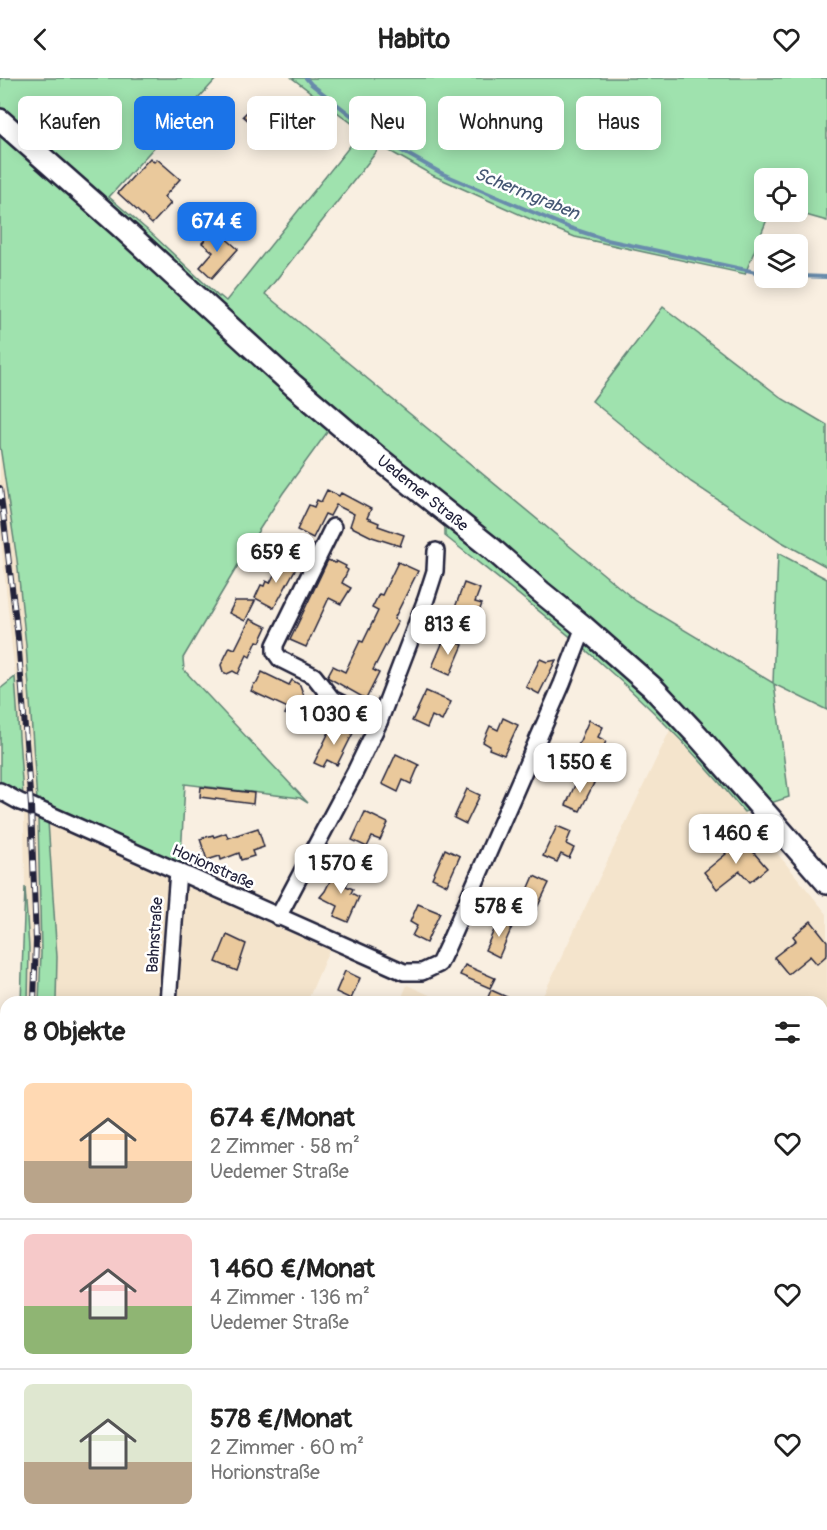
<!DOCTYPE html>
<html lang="de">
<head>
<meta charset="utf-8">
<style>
  body { margin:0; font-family:Pangolin,sans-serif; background:#f2f2f2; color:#222; height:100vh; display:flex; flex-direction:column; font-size:22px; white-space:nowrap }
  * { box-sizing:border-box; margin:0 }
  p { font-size:20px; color:#767676 }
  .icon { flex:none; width:33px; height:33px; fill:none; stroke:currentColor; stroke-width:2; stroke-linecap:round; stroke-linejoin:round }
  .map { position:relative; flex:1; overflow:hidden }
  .details { position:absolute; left:0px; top:918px; width:828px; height:534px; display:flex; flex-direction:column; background:#fff; border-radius:18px 18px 0 0; box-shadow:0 3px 15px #0003 }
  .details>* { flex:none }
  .guide { position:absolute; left:18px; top:18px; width:792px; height:54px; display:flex; gap:12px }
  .buttons { position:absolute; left:754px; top:90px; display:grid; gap:12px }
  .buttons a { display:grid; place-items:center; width:54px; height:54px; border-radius:9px; background:#fff; box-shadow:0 3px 15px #0003; font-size:30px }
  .price { position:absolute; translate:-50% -51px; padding:0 14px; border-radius:12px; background:#fff; color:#222; font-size:20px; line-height:39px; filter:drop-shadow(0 2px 3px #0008) }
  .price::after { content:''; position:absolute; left:50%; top:36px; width:18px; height:14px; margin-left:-9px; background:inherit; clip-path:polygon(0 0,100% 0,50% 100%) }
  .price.active { background:#1a73e8; color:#fff }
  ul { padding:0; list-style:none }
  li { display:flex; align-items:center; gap:18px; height:150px; padding:0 24px }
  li+li { border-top:2px solid #e0e0e0 }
  li span { display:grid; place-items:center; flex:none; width:168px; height:120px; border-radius:9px; color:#555 }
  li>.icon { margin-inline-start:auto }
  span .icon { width:72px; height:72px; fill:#fffc; stroke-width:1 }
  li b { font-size:26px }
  h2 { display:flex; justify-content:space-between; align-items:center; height:72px; padding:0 24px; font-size:26px }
  .tag { padding:0 21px; border-radius:9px; background:#fff; box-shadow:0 3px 15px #0003; font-size:21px; line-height:54px }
  .tag.active { background:#1a73e8; color:#fff }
  header { display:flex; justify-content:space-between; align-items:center; height:78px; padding:0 24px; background:#fff; font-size:27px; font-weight:800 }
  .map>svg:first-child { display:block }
  .built { fill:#f4e4cc }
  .green { fill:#9fe2ae; stroke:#608274; stroke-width:1.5 }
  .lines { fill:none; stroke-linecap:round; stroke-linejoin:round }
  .stream { stroke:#698cac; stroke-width:4 }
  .building { fill:#eac99c; stroke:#22223b; stroke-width:1.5 }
  .minor-casing { stroke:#22223b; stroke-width:20 }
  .secondary-casing { stroke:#22223b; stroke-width:26 }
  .minor { stroke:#fff; stroke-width:15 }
  .secondary { stroke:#fff; stroke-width:21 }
  .rail-casing { stroke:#22223b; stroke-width:6 }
  .rail { stroke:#fff; stroke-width:4; stroke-dasharray:11; stroke-linecap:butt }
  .labels { text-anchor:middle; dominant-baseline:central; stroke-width:5; stroke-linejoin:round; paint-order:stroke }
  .street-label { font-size:16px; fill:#22223b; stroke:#fff }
  .water-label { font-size:18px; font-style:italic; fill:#455774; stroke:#fff }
</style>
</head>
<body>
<header><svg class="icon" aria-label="back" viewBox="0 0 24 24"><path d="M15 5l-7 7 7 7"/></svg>Habito<svg class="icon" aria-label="heart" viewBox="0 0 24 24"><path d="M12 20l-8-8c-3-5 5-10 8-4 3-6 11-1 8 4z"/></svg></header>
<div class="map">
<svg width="827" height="1452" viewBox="0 0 827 1452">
  <rect width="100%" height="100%" fill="#f9efe1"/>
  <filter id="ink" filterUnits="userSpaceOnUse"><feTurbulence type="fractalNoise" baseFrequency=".0167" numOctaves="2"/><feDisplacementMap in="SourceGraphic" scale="12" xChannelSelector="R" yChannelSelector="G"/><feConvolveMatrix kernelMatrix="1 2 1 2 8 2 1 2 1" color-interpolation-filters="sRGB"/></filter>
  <g filter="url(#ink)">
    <!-- built -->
    <g class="built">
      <path d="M0 368 17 482 26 567 37 723 23 718 15 599 0 453Z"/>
      <path d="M670 652 723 709 827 836V1452H1L6 1429V1446H822V924H540Z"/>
      <path d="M24 732 38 739 41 875 39 924H28L29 870 25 809Z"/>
      <path d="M48 743 191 810 329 872 307 924H56L57 879Z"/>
      <path d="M407 907 445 924H400Z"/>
      <path d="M6 1222V1307L0 1344V1267Z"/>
    </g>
    <!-- green -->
    <g class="green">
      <path d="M0 0H217L109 119 152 156 219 219 220 218 226 223 362 53 292 0H827V143L795 134H798V100H765V134H770L745 196 575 159 530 141 432 97 381 68 265 216 636 523 773 605 778 475 827 501V632L774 606 789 719 768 726 348 344 0 33Z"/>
      <path d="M0 50 450 445 503 497 570 550 661 633 754 731 744 734C700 680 647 625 595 580 546 537 495 498 445 458V449L328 353 283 415 257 455 183 580 184 592 308 725 300 720 185 706 181 778 188 789 37 723 26 567 17 482 0 368Z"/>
      <path d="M663 229 783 321 827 347V489L780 463 691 404 592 323Z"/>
      <path d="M15 599 23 718 0 707V611Z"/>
      <path d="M38 739 48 743 57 879 56 924H39L41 875Z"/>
      <path d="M25 809 29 870 28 924H21Z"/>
      <path d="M6 1117V1222L0 1267V1165Z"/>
      <path d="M6 1307V1429L1 1452H0V1344Z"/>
    </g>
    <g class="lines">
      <!-- stream -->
      <g class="stream">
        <path d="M306 0 311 6 384 63 443 96 511 125 570 150 607 162 765 196"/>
        <path d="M798 198 827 199"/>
      </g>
    </g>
    <!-- building -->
    <g class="building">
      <path d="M255 26 265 35 269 31 279 41 264 56 243 38Z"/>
      <path d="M192 37 207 49 200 58 202 60 195 68 178 54Z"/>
      <path d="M150 80 154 84 157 81 180 101 164 119 171 125 152 146 118 115Z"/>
      <path d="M215 151 238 171 212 200 200 189 213 174 202 165Z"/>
      <path d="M327 412 339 418 341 415 371 431 367 440 379 445 378 448 404 457 400 468 372 459 350 448 354 436 336 427 330 438 325 436 313 460 297 452 309 427 314 429 317 422 321 424Z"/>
      <path d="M282 481 297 488 274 530 255 520 261 507 264 508 266 503 270 505Z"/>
      <path d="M328 482 335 485 336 483 346 488 345 490 348 492 342 505 351 510 341 526 329 520 306 569 290 562Z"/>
      <path d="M398 484 418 493 394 541 398 543 373 592 379 595 366 621 327 599 333 588 345 594 360 563 363 564 378 533 372 530 379 516 382 517Z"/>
      <path d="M464 505 480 511 475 524 482 526 477 538 471 535 468 541 453 535Z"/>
      <path d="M235 523H255L245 543 229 535Z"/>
      <path d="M250 541 267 549 260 564 257 563 250 579 247 577 238 596 233 593 227 596 223 594 221 587 230 569 235 571Z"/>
      <path d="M445 559 463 567 450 597 432 589Z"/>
      <path d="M540 581 547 584 556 582 539 616 526 609Z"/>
      <path d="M262 594 289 607 292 602 300 607 305 621 315 626 306 645 285 636 288 630 251 613 254 606 257 605Z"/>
      <path d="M426 613 451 624 442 643 432 638 427 650 412 643Z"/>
      <path d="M503 640 518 647 504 677 489 671 490 668 483 664 490 648 498 652Z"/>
      <path d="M589 642 603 649 598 659 606 663 598 682 576 672Z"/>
      <path d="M333 646 353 655 337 687 327 682 323 689 314 685Z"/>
      <path d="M396 676 419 687 411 706 403 702 398 714 382 706Z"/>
      <path d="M579 698 594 705 580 733 566 727Z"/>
      <path d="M201 709 254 715 253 726 200 719Z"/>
      <path d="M467 711 480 717 466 746 454 740Z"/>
      <path d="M365 734 388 745 380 762 372 759 367 769 352 762Z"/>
      <path d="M557 748 571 754 566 766 574 770 569 780 561 776 557 784 543 778Z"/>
      <path d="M258 750 264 769 252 773 254 778 241 782 239 775 221 782 220 778 207 782 200 761 213 757 214 759 226 755 228 760Z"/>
      <path d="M742 761 767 790 750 804 740 793 717 811 704 794 726 776 725 775Z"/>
      <path d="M445 771 460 778 447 807 432 800Z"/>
      <path d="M337 789 351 796 346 808 353 811 351 815 359 819 348 844 334 838 338 828 320 819 325 813Z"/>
      <path d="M534 798 549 805 535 834 521 828Z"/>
      <path d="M418 826 440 835 426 865 412 858 417 848 410 844Z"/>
      <path d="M500 839 505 846 512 849 499 879 485 872Z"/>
      <path d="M811 843 827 863V877L817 886 810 878 788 896 774 879 796 862 793 858Z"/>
      <path d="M227 857 246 866 237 893 216 884Z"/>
      <path d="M465 887 495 900 490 910 460 897Z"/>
      <path d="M345 893 360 900 351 921 336 914Z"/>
      <path d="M491 912 518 924H486Z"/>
    </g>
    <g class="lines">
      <defs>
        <g id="minor">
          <path d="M333 449 275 567V574L280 581 314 598 332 621 379 644"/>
          <path d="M0 713 20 724 31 728 404 894H422L439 886 448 867 562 606 584 549"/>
          <path d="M278 839 355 694 379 644 426 521 435 493 436 473"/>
          <path d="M168 924 178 793"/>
          <path d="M822 1202 827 1204"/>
          <path d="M822 1290 827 1308"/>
          <path d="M822 1406 827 1408"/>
          <path d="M368 1446 437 1452"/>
          <path d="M107 1452 109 1446"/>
          <path d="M254 1452 256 1446"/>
          <path d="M560 1452 562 1446"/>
        </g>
        <g id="secondary">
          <path id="s1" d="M0 42 120 148 293 307 376 378 491 470 541 514 584 549 652 609 698 658 827 805"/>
        </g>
      </defs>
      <!-- minor casing -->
      <use href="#minor" class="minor-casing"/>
      <!-- secondary casing -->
      <use href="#secondary" class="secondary-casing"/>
      <!-- minor -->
      <use href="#minor" class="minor"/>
      <!-- secondary -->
      <use href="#secondary" class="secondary"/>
      <defs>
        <g id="rail">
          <path d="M0 410 18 560 31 728 36 863 34 924"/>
          <path d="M0 1319 6 1273"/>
        </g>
      </defs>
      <!-- rail casing -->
      <use href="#rail" class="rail-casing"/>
      <!-- rail -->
      <use href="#rail" class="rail"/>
    </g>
  </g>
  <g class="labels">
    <!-- street labels -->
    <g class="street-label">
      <text stroke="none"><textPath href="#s1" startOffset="564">Uedemer Straße</textPath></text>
      <text transform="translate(213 789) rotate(24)">Horionstraße</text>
      <text transform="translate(155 857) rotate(-86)">Bahnstraße</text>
    </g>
    <!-- water labels -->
    <g class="water-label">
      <text transform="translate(527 116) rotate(22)">Schermgraben</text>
    </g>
  </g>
</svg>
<div class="buttons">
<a><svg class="icon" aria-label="locate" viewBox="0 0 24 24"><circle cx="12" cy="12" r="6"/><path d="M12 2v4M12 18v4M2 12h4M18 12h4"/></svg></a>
<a><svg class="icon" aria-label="layers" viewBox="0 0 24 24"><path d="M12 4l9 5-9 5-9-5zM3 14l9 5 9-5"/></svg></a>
</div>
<b class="price active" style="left:217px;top:175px">674 €</b>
<b class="price" style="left:276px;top:506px">659 €</b>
<b class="price" style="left:448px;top:578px">813 €</b>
<b class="price" style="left:334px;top:668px">1 030 €</b>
<b class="price" style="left:580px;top:716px">1 550 €</b>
<b class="price" style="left:736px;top:787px">1 460 €</b>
<b class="price" style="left:341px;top:817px">1 570 €</b>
<b class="price" style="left:499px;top:860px">578 €</b>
<div class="guide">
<a class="tag">Kaufen</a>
<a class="tag active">Mieten</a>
<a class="tag">Filter</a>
<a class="tag">Neu</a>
<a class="tag">Wohnung</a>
<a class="tag">Haus</a>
</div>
<section class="details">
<h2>8 Objekte<svg class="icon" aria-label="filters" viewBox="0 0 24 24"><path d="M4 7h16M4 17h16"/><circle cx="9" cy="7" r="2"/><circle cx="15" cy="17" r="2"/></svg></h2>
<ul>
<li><span style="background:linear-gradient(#ffd9b3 65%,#b9a48a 0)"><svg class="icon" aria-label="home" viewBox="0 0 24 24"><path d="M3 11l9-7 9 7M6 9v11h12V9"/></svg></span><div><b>674 €/Monat</b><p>2 Zimmer · 58 m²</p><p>Uedemer Straße</p></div><svg class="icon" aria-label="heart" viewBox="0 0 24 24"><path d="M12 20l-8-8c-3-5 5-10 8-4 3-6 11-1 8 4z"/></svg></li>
<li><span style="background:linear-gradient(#f6c9c9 60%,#8fb573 0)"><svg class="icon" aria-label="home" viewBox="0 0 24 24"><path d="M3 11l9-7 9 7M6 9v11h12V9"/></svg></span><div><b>1 460 €/Monat</b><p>4 Zimmer · 136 m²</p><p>Uedemer Straße</p></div><svg class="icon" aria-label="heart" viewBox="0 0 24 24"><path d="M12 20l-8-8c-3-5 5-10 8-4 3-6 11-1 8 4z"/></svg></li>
<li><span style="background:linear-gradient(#dfe7d0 65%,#b9a48a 0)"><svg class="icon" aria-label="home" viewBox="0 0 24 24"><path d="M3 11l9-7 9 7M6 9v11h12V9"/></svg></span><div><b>578 €/Monat</b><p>2 Zimmer · 60 m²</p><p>Horionstraße</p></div><svg class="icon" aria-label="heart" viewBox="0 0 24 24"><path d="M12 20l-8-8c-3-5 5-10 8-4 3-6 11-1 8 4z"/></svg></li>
</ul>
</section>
</div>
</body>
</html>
